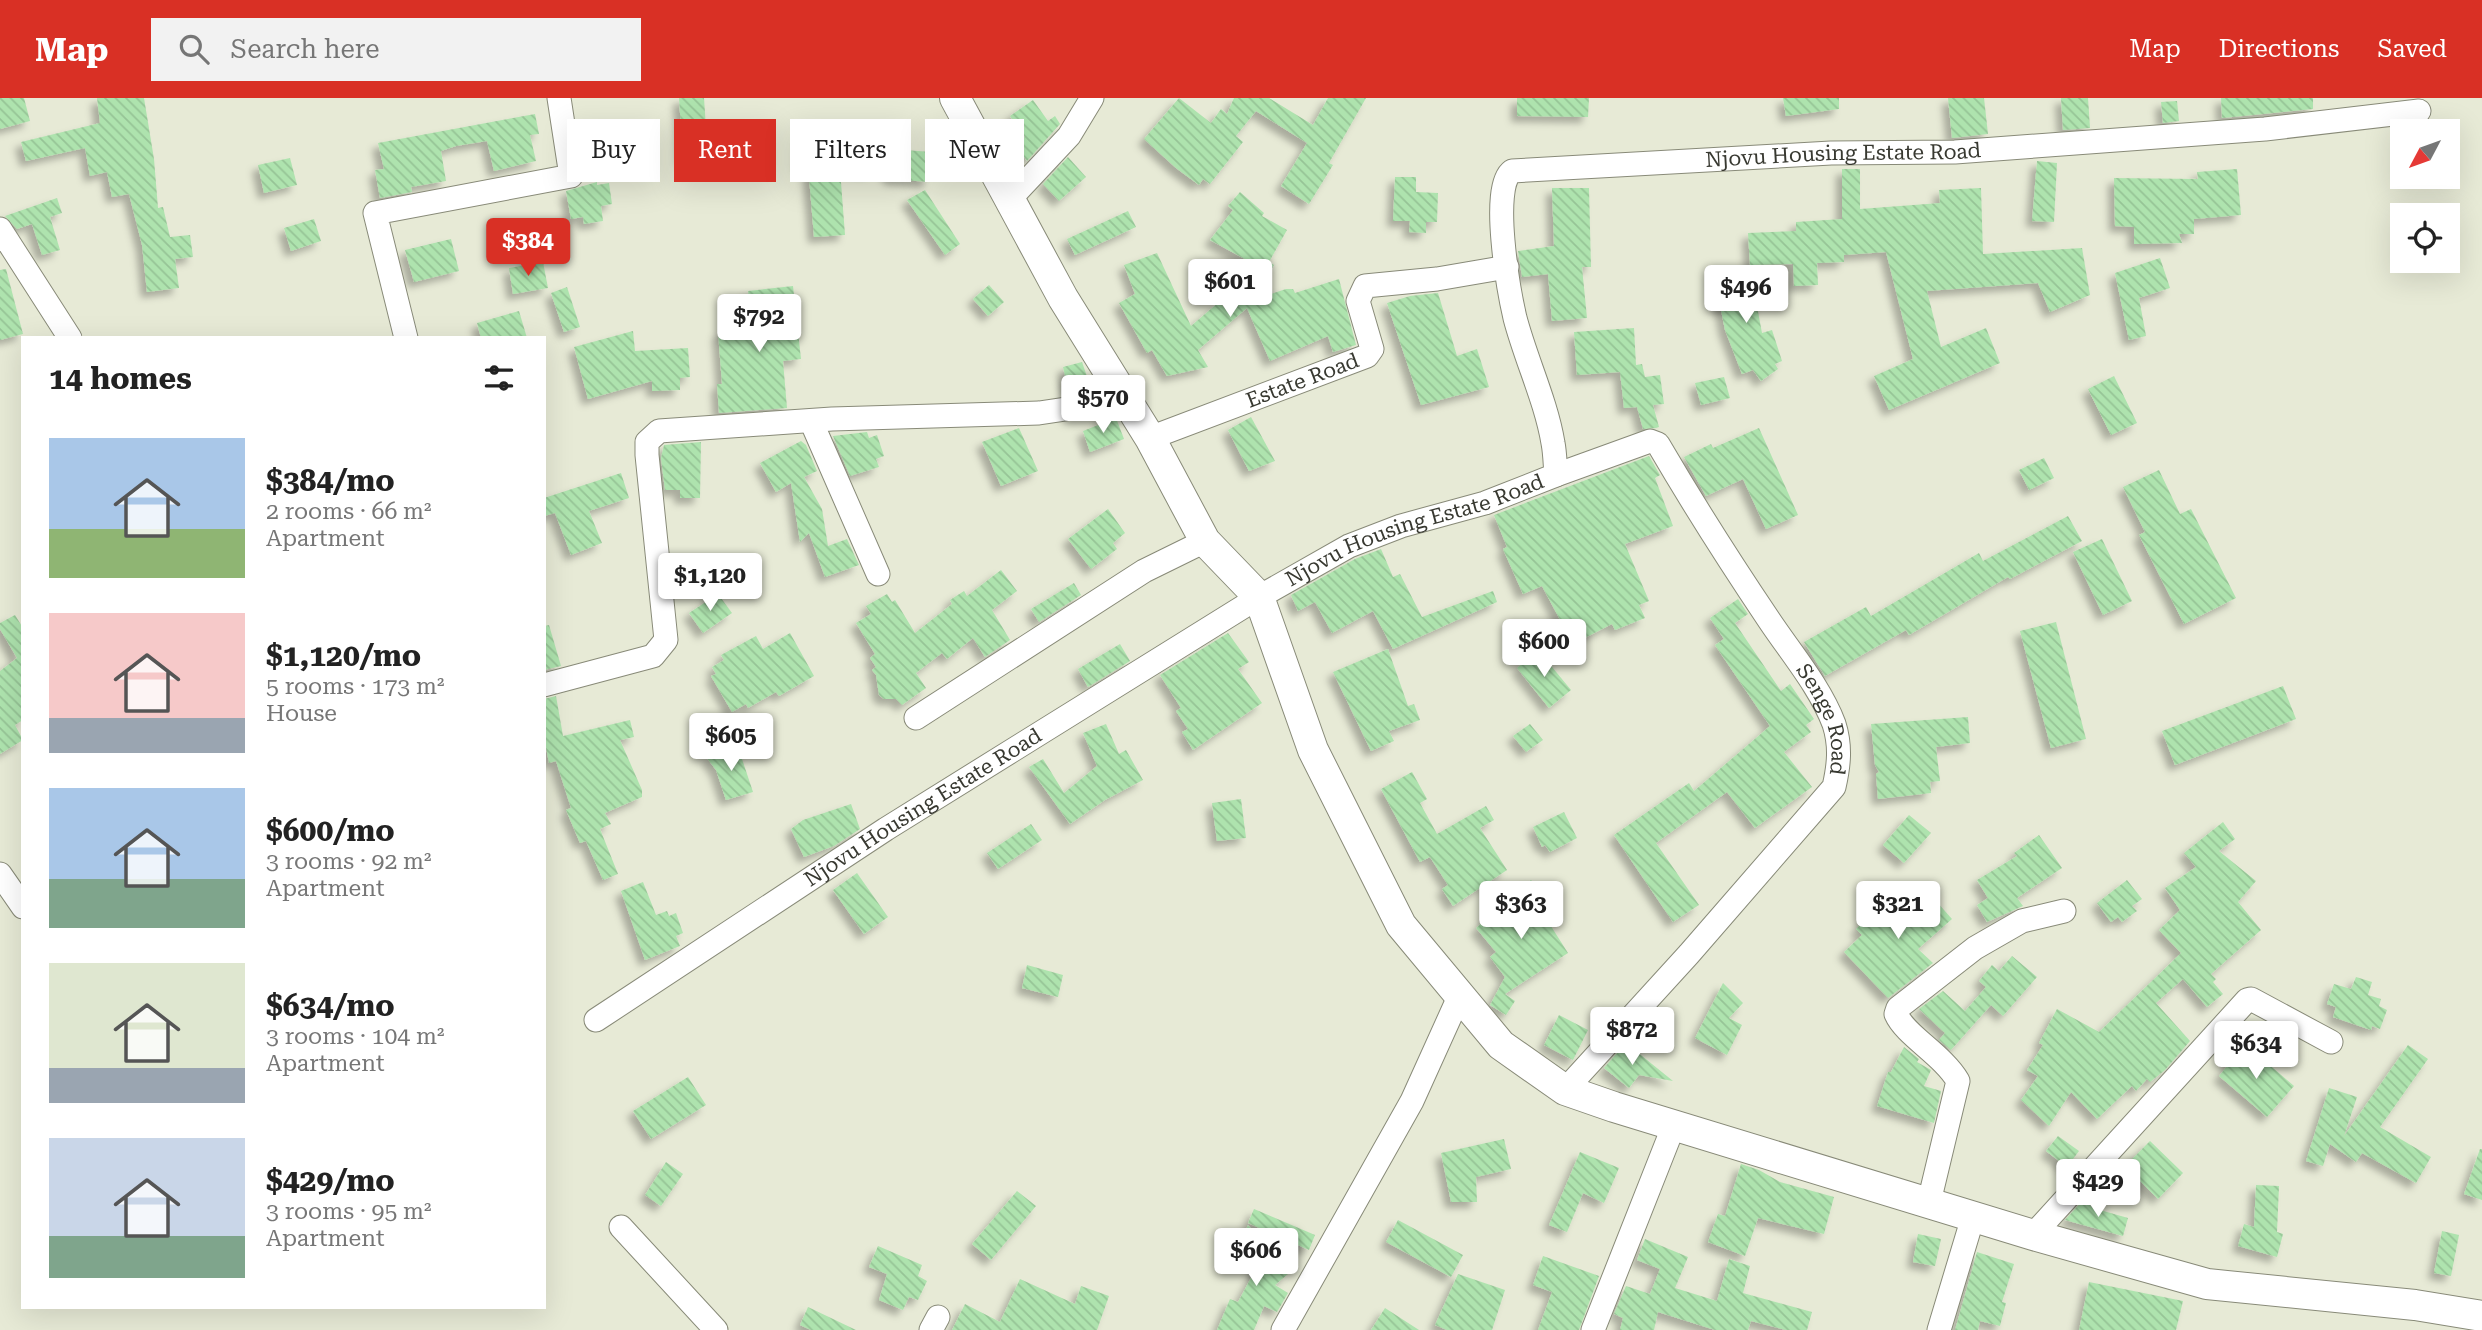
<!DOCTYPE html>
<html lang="en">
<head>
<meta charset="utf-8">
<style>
  body { margin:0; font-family:"Roboto Serif",serif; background:#f2f2f2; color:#222; height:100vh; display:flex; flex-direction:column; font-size:26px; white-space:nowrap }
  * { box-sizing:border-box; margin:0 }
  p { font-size:23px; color:#767676 }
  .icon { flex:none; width:38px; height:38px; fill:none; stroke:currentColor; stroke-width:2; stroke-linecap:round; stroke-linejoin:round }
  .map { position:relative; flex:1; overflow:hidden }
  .drawer { position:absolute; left:21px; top:238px; width:525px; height:973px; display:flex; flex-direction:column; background:#fff; border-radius:0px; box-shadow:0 7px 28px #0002 }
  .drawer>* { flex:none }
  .guide { position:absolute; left:567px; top:21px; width:665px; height:63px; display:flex; gap:14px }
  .needle { width:46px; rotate:229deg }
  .buttons { position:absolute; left:2390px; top:21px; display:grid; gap:14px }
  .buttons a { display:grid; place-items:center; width:70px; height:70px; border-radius:0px; background:#fff; box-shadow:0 7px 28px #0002; font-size:35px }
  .price { position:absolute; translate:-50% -60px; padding:0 16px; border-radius:7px; background:#fff; color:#222; font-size:23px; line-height:46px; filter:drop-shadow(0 2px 4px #0008) }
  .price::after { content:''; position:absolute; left:50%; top:42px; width:21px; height:16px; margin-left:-10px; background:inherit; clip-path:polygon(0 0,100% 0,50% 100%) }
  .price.on { background:#d93025; color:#fff }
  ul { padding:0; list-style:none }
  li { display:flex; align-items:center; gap:21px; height:175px; padding:0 28px }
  li span { display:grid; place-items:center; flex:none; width:196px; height:140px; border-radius:0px; color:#555 }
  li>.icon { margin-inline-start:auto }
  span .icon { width:84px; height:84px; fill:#fffc; stroke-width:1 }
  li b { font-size:30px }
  h2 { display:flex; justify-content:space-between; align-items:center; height:84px; padding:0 28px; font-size:30px }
  .pill { padding:0 24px; border-radius:0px; background:#fff; box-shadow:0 7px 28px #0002; font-size:24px; line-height:63px }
  .pill.on { background:#d93025; color:#fff }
  header { display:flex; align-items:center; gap:42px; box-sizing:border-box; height:98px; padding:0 35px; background:#d93025; color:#fff }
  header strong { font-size:33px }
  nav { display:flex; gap:38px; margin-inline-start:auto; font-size:24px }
  .search { width:490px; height:63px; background:#f2f2f2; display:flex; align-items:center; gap:18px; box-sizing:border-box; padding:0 24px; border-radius:0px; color:#767676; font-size:26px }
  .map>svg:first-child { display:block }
  .building { fill:url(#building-back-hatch); filter:url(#shadow) }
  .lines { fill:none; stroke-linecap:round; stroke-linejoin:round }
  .minor-casing { stroke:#888a78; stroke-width:25 }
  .tertiary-casing { stroke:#888a78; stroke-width:32 }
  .minor { stroke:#fff; stroke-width:23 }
  .tertiary { stroke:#fff; stroke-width:30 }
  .labels { text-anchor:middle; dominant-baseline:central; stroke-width:7; stroke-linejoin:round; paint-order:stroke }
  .street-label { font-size:21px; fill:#383931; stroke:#e7ead6 }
</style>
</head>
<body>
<header>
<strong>Map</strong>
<div class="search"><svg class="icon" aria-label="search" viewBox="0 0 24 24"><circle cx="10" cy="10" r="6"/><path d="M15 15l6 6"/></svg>Search here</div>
<nav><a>Map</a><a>Directions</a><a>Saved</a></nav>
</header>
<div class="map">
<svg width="2482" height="1232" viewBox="0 0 2482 1232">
  <defs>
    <pattern id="building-back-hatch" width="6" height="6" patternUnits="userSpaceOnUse" patternTransform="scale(1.75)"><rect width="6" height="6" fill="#aee3ae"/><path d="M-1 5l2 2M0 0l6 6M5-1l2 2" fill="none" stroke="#96c496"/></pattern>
    <filter id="shadow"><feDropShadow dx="-6" dy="6" stdDeviation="3.5" flood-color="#0004"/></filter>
  </defs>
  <rect width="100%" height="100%" fill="#e7ead6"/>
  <!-- building -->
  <g class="building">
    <path d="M0 0H24L30 23 0 31Z"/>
    <path d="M97 0H144L154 61 158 110 163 109 170 139 190 137 193 159 175 161 179 190 147 194 142 147 129 96 112 99 107 74 90 78 85 50 26 63 21 44 100 25Z"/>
    <path d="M679 0H704L708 60 683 61Z"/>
    <path d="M1179 0 1211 25 1221 11 1227 16 1234 0H1269L1313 27 1328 0H1366L1329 65 1333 67 1309 106 1281 88 1307 45 1256 13 1236 38 1243 44 1210 86 1203 81 1199 87 1176 70 1144 41Z"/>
    <path d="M1517 0H1589L1588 19 1517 18Z"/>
    <path d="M1783 0H1839V11L1786 18Z"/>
    <path d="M1948 0H1984L1988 36 1952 40Z"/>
    <path d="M2061 0H2088L2090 30 2063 32Z"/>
    <path d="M2221 0H2313V11L2222 20Z"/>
    <path d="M1033 2 1048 23 1055 18 1060 26 1027 63 1015 46 1025 39 1010 18Z"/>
    <path d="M2177 3 2179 23 2163 25 2161 4Z"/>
    <path d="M535 16 539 36 530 37 536 63 494 73 487 43 456 48 441 53 446 83 411 89 412 94 380 100 375 72 384 71 378 45Z"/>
    <path d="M804 36 858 41 840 47 931 54 929 84 891 81 881 66 869 74 840 71 845 137 814 139 808 67H801Z"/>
    <path d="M1068 59 1086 79 1059 103 1043 86Z"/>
    <path d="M290 60 297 87 264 95 258 67Z"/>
    <path d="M2037 63 2057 65 2054 124 2032 123Z"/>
    <path d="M1842 71H1860V111L1940 105 1939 92 1981 90 1983 156 2082 150 2090 197 2050 214 2038 185 1927 193 1941 249 1986 230 2000 265 1889 312 1874 278 1913 261 1886 154 1844 157V164L1817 165 1818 187 1794 188 1793 166 1750 167 1748 135 1796 133V124L1842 121Z"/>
    <path d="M2237 71 2241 117 2194 121V136H2179L2182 145 2134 146V129L2115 128 2114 80 2198 81 2197 74Z"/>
    <path d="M1395 79H1416V94L1438 95 1437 124H1426V135L1409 134 1410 123H1393Z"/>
    <path d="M597 84V87L609 85 612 106 601 108 603 123 584 126 583 119 571 121 566 93Z"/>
    <path d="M1552 90H1589L1591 169H1582L1587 220 1552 223 1548 176 1522 179 1518 153 1554 148Z"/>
    <path d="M925 92 960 146 945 157 907 102Z"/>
    <path d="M1240 94 1264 115 1262 118 1287 132 1269 164 1274 167 1265 182 1250 173 1254 166 1210 142 1233 112 1228 108Z"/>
    <path d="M57 100 62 115 50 119 60 152 42 157 32 126 17 131 5 118Z"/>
    <path d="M1128 113 1136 129 1075 157 1067 141Z"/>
    <path d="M314 121 321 143 291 153 284 130Z"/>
    <path d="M451 141 459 173 414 184 405 152Z"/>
    <path d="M1157 155 1191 228 1219 204 1226 211 1286 191H1293L1295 195 1339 181 1356 247 1333 254 1328 238 1270 263 1247 210 1198 252 1208 269 1167 278 1152 252 1147 255 1119 205 1135 196 1124 167Z"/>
    <path d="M2160 160 2170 190 2139 200 2146 238 2129 242 2115 175Z"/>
    <path d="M543 164 548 190 513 196 509 170Z"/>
    <path d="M6 171 23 236 0 242V172Z"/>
    <path d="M1750 171 1762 235 1772 232 1782 263 1775 266 1778 271 1761 283 1753 272 1742 276 1725 232 1714 177Z"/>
    <path d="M989 187 1004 204 988 218 973 201Z"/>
    <path d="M793 188 801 261 783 263 787 310 719 315 717 286H722L718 234 753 230 748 193Z"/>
    <path d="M567 189 580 229 564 234 551 195Z"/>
    <path d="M1438 195 1457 258 1477 251 1489 289 1421 307 1387 205 1410 198Z"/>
    <path d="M519 213 527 240H481L477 225Z"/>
    <path d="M1634 230 1636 267 1642 266 1645 279 1660 277 1664 306 1653 307 1659 329 1656 330 1643 331 1637 309 1624 310 1620 274 1577 277 1574 234Z"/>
    <path d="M633 233 635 253 688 250 690 279 680 280V292L652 293V283L588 301 574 249Z"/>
    <path d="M1082 264 1092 293 1069 296 1063 269Z"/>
    <path d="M2114 278 2137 325 2111 337 2088 291Z"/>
    <path d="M1724 279 1730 300 1701 307 1695 285Z"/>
    <path d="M1251 319 1275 363 1249 373 1228 332Z"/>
    <path d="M1116 320 1124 341 1090 354 1083 333Z"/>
    <path d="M1019 330 1038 373 1001 388 982 344Z"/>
    <path d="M1759 330 1798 417 1766 431 1743 381 1706 398 1684 359 1711 346 1713 350Z"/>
    <path d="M867 334 869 340 877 337 884 358 876 361 879 369 850 378 833 338Z"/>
    <path d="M801 343 806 347 817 373 804 379 822 411 828 448 847 441 859 467 825 479 809 435 800 444 791 385 776 394 760 365Z"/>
    <path d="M701 344 700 400H680V392H665L661 360 664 347Z"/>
    <path d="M1649 358 1660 377 1655 380 1673 428 1625 446 1649 503 1639 507 1645 520 1615 532 1612 526 1573 546 1542 488 1523 496 1503 451 1507 449 1494 417Z"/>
    <path d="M2044 360 2054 380 2029 392 2019 372Z"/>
    <path d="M2159 372 2180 416 2191 411 2236 500 2184 526 2139 437 2145 434 2123 389Z"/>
    <path d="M621 375 629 400 589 413 602 445 571 457 555 415 544 418V400Z"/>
    <path d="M1108 411 1125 435 1113 445 1117 451 1091 471 1068 441Z"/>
    <path d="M2068 418 2082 443 2010 481 2008 479 1909 537 1906 532 1825 578 1804 544 1866 509 1871 518 1979 455 1983 463Z"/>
    <path d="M2102 441 2132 503 2103 517 2073 454Z"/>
    <path d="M1381 451 1393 479 1400 476 1422 519 1493 493 1497 504 1393 551 1373 513 1332 535 1315 504 1298 513 1291 497 1355 461Z"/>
    <path d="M1001 472 1017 493 992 512 1010 542 985 559 973 540 947 561 942 555 916 575 926 590 902 607 896 601H884L879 597 876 577 872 572 876 569 870 560 875 556 856 525 871 516 866 508 887 496 892 504 895 502 915 535 952 506 950 502 964 493 967 498Z"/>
    <path d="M1074 485 1081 497 1039 524 1031 511Z"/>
    <path d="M718 496 732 515 703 535 689 515Z"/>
    <path d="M1738 501 1748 516 1735 525 1781 593 1790 586 1814 621 1806 627 1811 634 1784 654 1812 689 1755 730 1727 694 1656 745 1699 807 1673 824 1614 737 1689 685 1694 693 1770 628 1715 547 1724 541 1710 520Z"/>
    <path d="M15 517 23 530V622L15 627 23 642 0 656V573L17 560 0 531V525Z"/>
    <path d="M2056 524 2086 641 2051 650 2020 533Z"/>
    <path d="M549 527 561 568 544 572V528Z"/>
    <path d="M790 535 814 578 779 598 776 594 748 610 746 606 732 614 711 578 716 576 712 569 724 562 721 557 756 538 763 551Z"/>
    <path d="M1228 535 1249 564 1238 571 1262 605 1193 652 1182 634 1188 631 1176 613 1181 610 1160 577Z"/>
    <path d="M1120 546 1130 563 1088 589 1078 571Z"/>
    <path d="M1388 551 1408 608 1414 606 1420 622 1389 633 1394 643 1371 653 1333 574Z"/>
    <path d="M1538 552 1571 592 1549 610 1517 570Z"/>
    <path d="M2283 588 2296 621 2175 667 2162 633Z"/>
    <path d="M556 598 563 638 630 622 634 639 620 642 642 692V699L605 715 611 726 600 731 618 776 603 782 586 743 580 745 566 712 571 710 556 663 549 665 544 639V601Z"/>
    <path d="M1968 619 1970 645 1936 649 1940 683 1930 684 1931 695 1878 701 1876 676 1879 674 1875 667 1871 626Z"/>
    <path d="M1106 626 1119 656 1126 652 1143 682 1105 702 1070 726 1029 669 1043 661 1064 695 1097 668 1083 635Z"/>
    <path d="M1530 626 1543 642 1526 654 1513 638Z"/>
    <path d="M738 649 753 694 726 702 716 672 706 659Z"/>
    <path d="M1412 674 1427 701 1420 705 1437 736 1486 708 1494 722 1480 730 1507 772 1453 808 1442 791 1448 787 1430 759 1420 764 1381 691Z"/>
    <path d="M1241 701 1246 740 1217 743 1212 705Z"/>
    <path d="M851 706 860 731 834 748 804 759 791 731 803 722Z"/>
    <path d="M1564 714 1577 740 1550 754 1545 747 1542 749 1533 729Z"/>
    <path d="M1909 717 1931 735 1904 765 1883 747Z"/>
    <path d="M2223 724 2235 741 2219 753 2256 783 2238 804 2261 832 2211 876 2216 881 2213 884 2223 896 2207 909 2183 881 2156 905 2190 943 2165 972 2150 984 2147 981 2136 993 2132 988 2097 1021 2071 994 2049 1028 2021 1002 2038 978 2027 972 2043 947 2039 945 2057 911 2099 934 2181 855 2159 832 2180 812 2165 790 2196 769 2184 755Z"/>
    <path d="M1031 726 1042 742 998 771 987 755Z"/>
    <path d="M2039 737 2062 770 2017 800 2023 808 1987 824 1977 807 1988 800 1977 782 2017 758 2014 755Z"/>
    <path d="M857 775 888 819 864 836 833 792Z"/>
    <path d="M1531 782 1551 806 1542 814 1568 855 1505 896 1515 903 1506 917 1490 907 1505 879 1490 859 1496 854 1476 830Z"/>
    <path d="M2127 782 2142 801 2132 808 2137 813 2122 824 2118 819 2111 824 2097 805Z"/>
    <path d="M643 784 656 817 667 813 669 818 676 815 683 835 676 838 680 848 645 862 621 793Z"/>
    <path d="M1920 785 1952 821 1918 851 1933 865 1888 900 1844 854 1862 837 1856 831 1877 810 1884 817Z"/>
    <path d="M2012 858 2037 879 2003 918 1991 907 1951 952 1939 942 1945 935 1919 911 1943 893 1965 913 1986 889 1979 883 1992 867 1999 873Z"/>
    <path d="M1027 867 1063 877 1058 899 1022 890Z"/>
    <path d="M2356 879 2372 884 2368 897 2381 901 2379 908 2387 912 2380 931 2372 928 2371 932 2333 919 2336 909 2327 906 2334 886 2351 891Z"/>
    <path d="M1723 885 1743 905 1729 920 1742 927 1727 957 1695 940Z"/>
    <path d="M1559 917 1588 932 1573 962 1544 947Z"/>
    <path d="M1626 945 1673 983 1639 977 1629 990 1604 970Z"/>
    <path d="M2245 946 2294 988 2267 1019 2219 978Z"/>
    <path d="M2408 947 2428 961 2380 1029 2431 1059 2416 1085 2362 1055 2356 1064 2330 1046 2323 1068 2306 1063 2329 990 2357 999 2344 1038Z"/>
    <path d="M1904 949 1919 961 1917 964 1931 972 1924 988 1941 993 1934 1025 1877 1008 1888 974H1891Z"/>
    <path d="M688 979 706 1007 651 1041 633 1013Z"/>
    <path d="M2058 1038 2079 1053 2067 1069 2046 1053Z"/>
    <path d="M1504 1041 1511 1071 1476 1079 1477 1104H1451L1441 1055Z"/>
    <path d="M2150 1043 2183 1075 2158 1101 2125 1068Z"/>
    <path d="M2480 1051H2482V1102L2464 1096Z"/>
    <path d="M1580 1054 1619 1070 1604 1105 1583 1095 1567 1134 1549 1127Z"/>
    <path d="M666 1064 683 1076 661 1108 645 1097Z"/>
    <path d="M1741 1066 1759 1072 1780 1084 1834 1099 1824 1136 1758 1120 1745 1158 1708 1144 1718 1116 1725 1118Z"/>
    <path d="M2256 1087 2279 1088 2277 1134 2283 1136 2277 1159 2238 1148 2244 1126 2254 1129Z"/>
    <path d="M1017 1093 1036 1108 991 1162 972 1146Z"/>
    <path d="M2084 1101 2093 1110 2128 1120 2123 1138 2065 1122Z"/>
    <path d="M1254 1111 1315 1137 1309 1152 1248 1125Z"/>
    <path d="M1398 1122 1463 1157 1451 1179 1386 1144Z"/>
    <path d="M1248 1127 1288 1176 1275 1187 1288 1195 1277 1214 1264 1208 1254 1232H1217L1230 1201 1238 1204 1260 1163 1237 1153Z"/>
    <path d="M2442 1133 2459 1137 2451 1178 2434 1175Z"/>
    <path d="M1918 1136 1941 1141 1935 1168 1913 1164Z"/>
    <path d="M1645 1141 1688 1159 1675 1190 1717 1203 1729 1161 1750 1168 1743 1195 1812 1214 1807 1232H1786L1751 1223 1748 1232H1715L1658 1214 1654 1232H1620L1623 1220 1614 1216 1626 1188 1650 1196 1660 1171 1637 1162Z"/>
    <path d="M878 1148 922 1167 918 1178 927 1183 918 1202 909 1199 903 1212 879 1202 887 1176 869 1169Z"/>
    <path d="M1977 1154 2014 1166 2002 1204 2006 1205 2000 1228 1980 1223 1978 1232H1955Z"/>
    <path d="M1543 1158 1599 1178 1579 1232H1538L1552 1194 1533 1187Z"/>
    <path d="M1458 1176 1505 1192 1492 1232H1447L1435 1227Z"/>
    <path d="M1020 1181 1075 1206 1081 1188 1109 1198 1097 1232H952L965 1206 1000 1224Z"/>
    <path d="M2089 1184 2183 1203 2176 1232H2079Z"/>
    <path d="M808 1209 856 1232H811L800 1227Z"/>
    <path d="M1385 1210 1419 1232H1371Z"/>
  </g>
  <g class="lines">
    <defs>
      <g id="minor">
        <path d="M1010 101 1069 38 1092 0"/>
        <path d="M0 131 70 240"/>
        <path d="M406 240 375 115 571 78 559 0"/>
        <path d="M811 323 878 476"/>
        <path id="s1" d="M1150 340 1367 258 1372 251 1358 203 1365 188 1437 181 1507 169"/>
        <path id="s2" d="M1556 377 1650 343 1658 346C1693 406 1730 464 1769 522 1791 555 1820 589 1834 626 1841 648 1839 667 1834 689L1689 856 1565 992"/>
        <path d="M544 587 653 558 666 542 647 357V344L659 333 832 321 1039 315 1126 302"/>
        <path d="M916 620 1144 473 1205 443"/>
        <path d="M0 776 23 809"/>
        <path id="s3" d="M596 922 886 731 1259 499 1349 448 1401 428 1485 405 1556 377C1555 366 1555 355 1553 345 1546 303 1526 262 1515 220 1509 194 1490 89 1512 73L1831 55 1955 54 2265 31 2419 13"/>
        <path d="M1929 1104 1958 983C1943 957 1905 937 1896 916L1898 910 1975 850 2022 823 2064 813"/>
        <path d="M621 1129 716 1232"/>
        <path d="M2033 1137 2247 902 2251 901 2331 944"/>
        <path d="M931 1232 938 1219"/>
        <path d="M1283 1232 1412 1003 1459 899"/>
        <path d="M1593 1232 1674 1027"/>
        <path d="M1939 1232 1973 1119"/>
      </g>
      <path id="tertiary" d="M955 0 1063 200 1150 340 1205 443 1259 499 1313 652 1401 827 1501 947 1565 992 1614 1009 2033 1137 2207 1186 2415 1207 2482 1218"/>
    </defs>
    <!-- minor casing -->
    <use href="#minor" class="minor-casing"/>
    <!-- tertiary casing -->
    <use href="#tertiary" class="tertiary-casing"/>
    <!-- minor -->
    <use href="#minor" class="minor"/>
    <!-- tertiary -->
    <use href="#tertiary" class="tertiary"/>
  </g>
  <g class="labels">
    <!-- street labels -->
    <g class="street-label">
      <text stroke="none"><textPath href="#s3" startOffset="1754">Njovu Housing Estate Road</textPath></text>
      <text stroke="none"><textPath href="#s1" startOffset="163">Estate Road</textPath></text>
      <text stroke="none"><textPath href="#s3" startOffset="957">Njovu Housing Estate Road</textPath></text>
      <text stroke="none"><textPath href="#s2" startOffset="432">Senge Road</textPath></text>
      <text stroke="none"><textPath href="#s3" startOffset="390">Njovu Housing Estate Road</textPath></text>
    </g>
  </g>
</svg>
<div class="buttons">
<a><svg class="needle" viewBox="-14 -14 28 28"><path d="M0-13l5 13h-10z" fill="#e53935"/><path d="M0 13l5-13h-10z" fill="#767676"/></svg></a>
<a><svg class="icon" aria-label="locate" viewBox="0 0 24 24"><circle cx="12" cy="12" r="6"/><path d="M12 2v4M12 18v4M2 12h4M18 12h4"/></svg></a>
</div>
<b class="price on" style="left:528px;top:180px">$384</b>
<b class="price" style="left:1230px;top:221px">$601</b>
<b class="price" style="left:1746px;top:227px">$496</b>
<b class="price" style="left:759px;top:256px">$792</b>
<b class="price" style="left:1103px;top:337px">$570</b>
<b class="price" style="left:710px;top:515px">$1,120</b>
<b class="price" style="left:1544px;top:581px">$600</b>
<b class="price" style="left:731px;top:675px">$605</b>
<b class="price" style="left:1521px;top:843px">$363</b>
<b class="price" style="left:1898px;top:843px">$321</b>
<b class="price" style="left:1632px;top:969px">$872</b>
<b class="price" style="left:2256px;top:983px">$634</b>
<b class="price" style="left:2098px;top:1121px">$429</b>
<b class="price" style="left:1256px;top:1190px">$606</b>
<div class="guide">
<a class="pill">Buy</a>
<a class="pill on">Rent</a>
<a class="pill">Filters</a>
<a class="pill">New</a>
</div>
<section class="drawer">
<h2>14 homes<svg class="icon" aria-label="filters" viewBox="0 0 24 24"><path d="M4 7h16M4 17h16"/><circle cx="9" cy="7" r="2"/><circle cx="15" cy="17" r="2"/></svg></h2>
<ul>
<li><span style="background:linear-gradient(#a9c7e8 65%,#8fb573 0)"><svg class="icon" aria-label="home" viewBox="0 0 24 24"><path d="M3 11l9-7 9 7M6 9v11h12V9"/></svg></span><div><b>$384/mo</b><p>2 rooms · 66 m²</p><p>Apartment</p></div></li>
<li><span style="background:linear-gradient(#f6c9c9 75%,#9aa5b1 0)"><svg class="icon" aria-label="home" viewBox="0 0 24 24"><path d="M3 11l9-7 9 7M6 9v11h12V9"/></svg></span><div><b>$1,120/mo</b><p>5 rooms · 173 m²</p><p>House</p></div></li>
<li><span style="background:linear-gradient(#a9c7e8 65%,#7fa58c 0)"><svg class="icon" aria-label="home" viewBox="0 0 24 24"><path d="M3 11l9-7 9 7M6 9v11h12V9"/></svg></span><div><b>$600/mo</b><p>3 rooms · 92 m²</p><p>Apartment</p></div></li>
<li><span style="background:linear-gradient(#dfe7d0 75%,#9aa5b1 0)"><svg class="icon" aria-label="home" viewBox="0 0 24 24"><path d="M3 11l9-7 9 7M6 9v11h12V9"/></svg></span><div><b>$634/mo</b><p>3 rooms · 104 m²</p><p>Apartment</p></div></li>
<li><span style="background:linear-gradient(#c9d6e8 70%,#7fa58c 0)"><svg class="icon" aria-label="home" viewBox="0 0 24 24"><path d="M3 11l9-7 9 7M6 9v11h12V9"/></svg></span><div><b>$429/mo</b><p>3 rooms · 95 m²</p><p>Apartment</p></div></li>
</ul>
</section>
</div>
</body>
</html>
